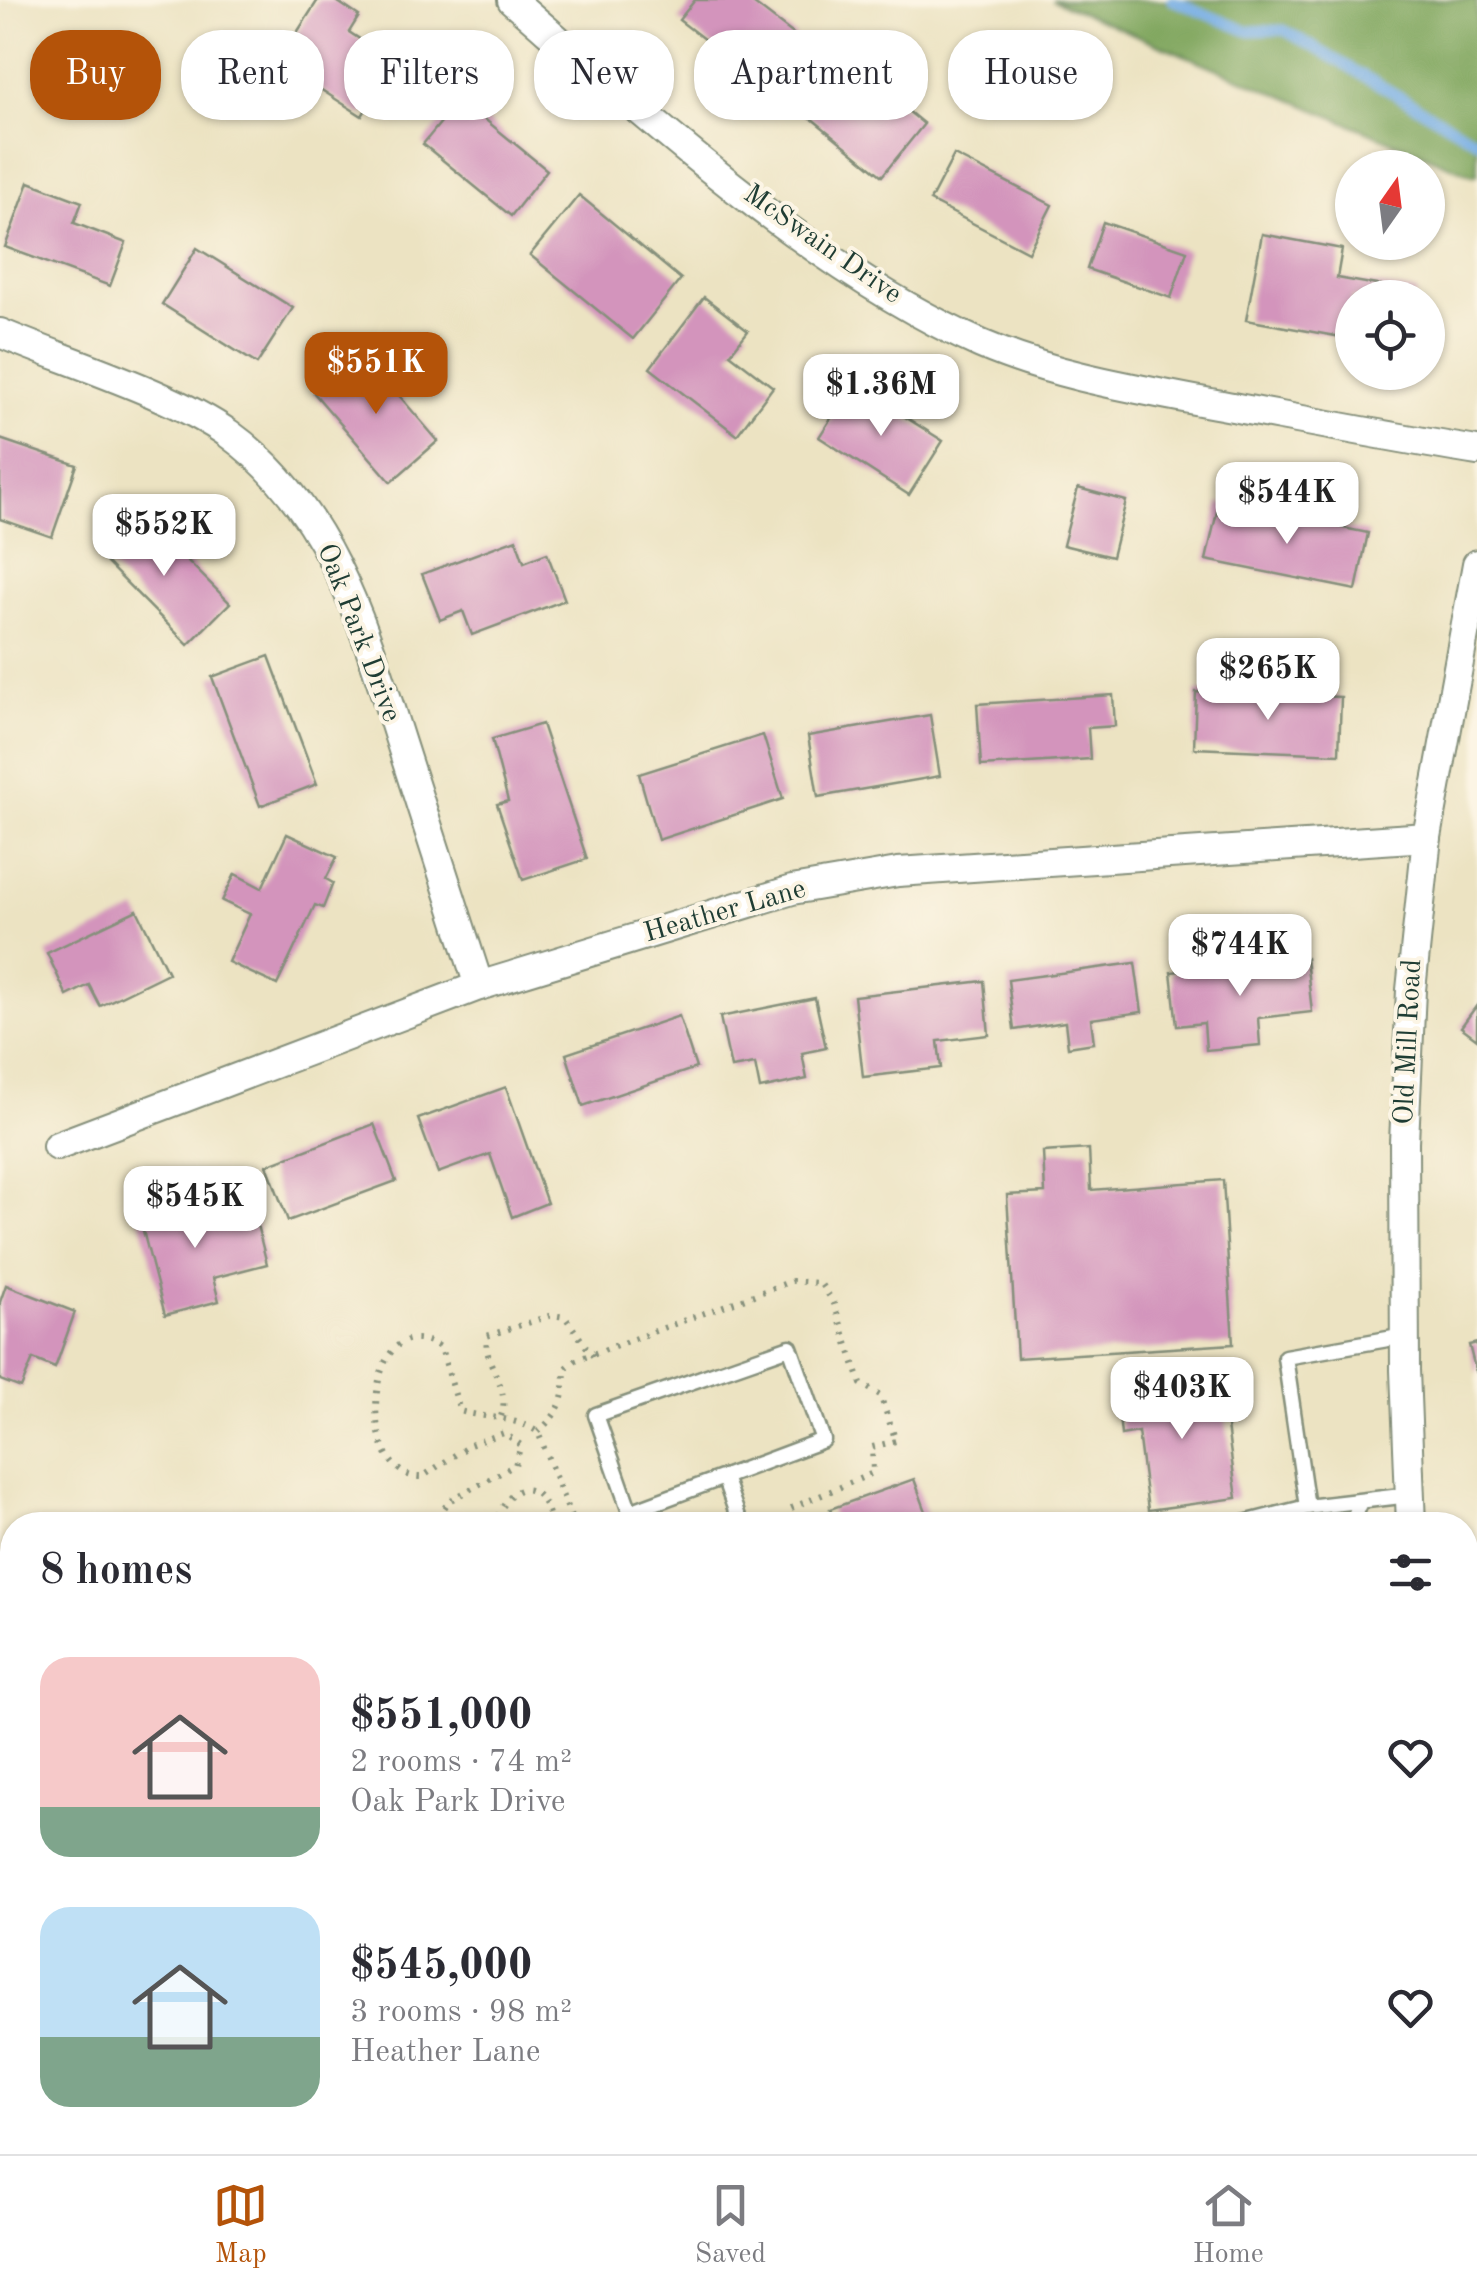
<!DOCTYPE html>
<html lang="en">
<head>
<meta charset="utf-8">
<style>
  body { margin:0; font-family:"Old Standard TT",serif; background:#f7f7f7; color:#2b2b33; height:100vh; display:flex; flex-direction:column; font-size:38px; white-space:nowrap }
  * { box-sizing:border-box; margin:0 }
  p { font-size:32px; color:#7c7c81 }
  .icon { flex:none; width:55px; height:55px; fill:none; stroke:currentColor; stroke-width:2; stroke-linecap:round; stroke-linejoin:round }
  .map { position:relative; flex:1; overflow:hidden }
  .drawer { position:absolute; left:0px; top:1512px; width:1478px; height:642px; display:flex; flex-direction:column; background:#fff; border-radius:40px 40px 0 0; box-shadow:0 2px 8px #0004 }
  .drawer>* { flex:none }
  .hud { position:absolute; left:30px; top:30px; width:1418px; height:90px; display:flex; gap:20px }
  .needle { width:65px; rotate:14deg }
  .fabs { position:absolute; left:1335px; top:150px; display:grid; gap:20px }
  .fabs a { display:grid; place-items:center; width:110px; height:110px; border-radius:50%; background:#fff; box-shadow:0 2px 8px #0004; font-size:50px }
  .price { position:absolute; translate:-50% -85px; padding:0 22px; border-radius:20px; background:#fff; color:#222; font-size:32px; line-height:65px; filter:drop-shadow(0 2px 5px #0008) }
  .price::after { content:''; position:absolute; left:50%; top:60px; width:30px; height:22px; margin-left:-15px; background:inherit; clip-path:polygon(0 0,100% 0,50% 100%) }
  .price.on { background:#b45309; color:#fff }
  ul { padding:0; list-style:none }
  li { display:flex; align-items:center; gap:30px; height:250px; padding:0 40px }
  li span { display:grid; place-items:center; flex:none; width:280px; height:200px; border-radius:30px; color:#555 }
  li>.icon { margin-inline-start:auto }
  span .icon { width:120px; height:120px; fill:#fffc; stroke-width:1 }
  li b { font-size:42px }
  h2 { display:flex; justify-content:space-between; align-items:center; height:120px; padding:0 40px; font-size:42px }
  .chip { padding:0 35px; border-radius:40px; background:#fff; box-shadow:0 2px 8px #0004; font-size:35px; line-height:90px }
  .chip.on { background:#b45309; color:#fff }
  .tabs { display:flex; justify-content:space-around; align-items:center; height:140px; border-top:2px solid #e1e1e2; background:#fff; font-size:28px; color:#7c7c81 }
  .tabs a { display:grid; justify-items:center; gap:5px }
  .tabs .on { color:#b45309 }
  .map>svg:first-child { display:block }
  .built { fill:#f6cfd8 }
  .forest { fill:#7fa65d; stroke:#4f7248; stroke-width:2.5 }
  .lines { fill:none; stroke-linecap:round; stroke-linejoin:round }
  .stream { stroke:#76ade4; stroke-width:11 }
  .building { fill:#d394bc }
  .lane-casing { stroke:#86907b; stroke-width:19 }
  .street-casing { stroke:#86907b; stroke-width:32 }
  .secondary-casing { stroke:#86907b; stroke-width:45 }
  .path { stroke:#86907b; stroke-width:6; stroke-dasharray:2.5 8; stroke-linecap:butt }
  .lane { stroke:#fff; stroke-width:14 }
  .street { stroke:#fff; stroke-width:28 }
  .secondary { stroke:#fff; stroke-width:40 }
  .labels { text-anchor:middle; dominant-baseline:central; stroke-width:8; stroke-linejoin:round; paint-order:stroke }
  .street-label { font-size:28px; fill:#1f3d34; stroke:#fcf5e5 }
</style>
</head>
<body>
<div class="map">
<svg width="1477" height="2154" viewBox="0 0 1477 2154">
  <rect width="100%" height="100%" fill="#fcf5e5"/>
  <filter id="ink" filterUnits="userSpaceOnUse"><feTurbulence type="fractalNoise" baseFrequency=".01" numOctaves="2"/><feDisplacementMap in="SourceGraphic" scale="20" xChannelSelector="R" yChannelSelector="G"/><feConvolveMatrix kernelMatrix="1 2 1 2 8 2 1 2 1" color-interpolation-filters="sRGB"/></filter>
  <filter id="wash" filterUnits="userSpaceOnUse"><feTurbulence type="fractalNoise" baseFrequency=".0048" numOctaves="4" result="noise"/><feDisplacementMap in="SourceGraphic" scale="40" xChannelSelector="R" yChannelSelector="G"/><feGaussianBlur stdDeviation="2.25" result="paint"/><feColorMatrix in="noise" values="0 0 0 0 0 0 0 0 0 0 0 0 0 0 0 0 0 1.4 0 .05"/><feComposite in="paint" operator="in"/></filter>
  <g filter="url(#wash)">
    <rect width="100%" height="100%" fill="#ece3c2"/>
    <!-- built -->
    <g class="built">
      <path d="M0 1655 12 1678V2142L201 2143 175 2154H0Z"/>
      <path d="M441 2142H694L698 2154H408Z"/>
    </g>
    <!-- forest -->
    <path class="forest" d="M1052 0H1477V175H1472Z"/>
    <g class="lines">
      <!-- stream -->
      <path class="stream" d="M1172 0 1247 31 1284 30 1477 141"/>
    </g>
    <g id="blocks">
      <!-- building -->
      <g class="building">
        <path d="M318 0H335L359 16 349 32 395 62 362 116 278 62Z"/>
        <path d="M695 0H749L796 36 760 82 679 20Z"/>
        <path d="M842 57 924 124 882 176 800 109Z"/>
        <path d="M460 99 547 170 511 216 423 144Z"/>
        <path d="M954 155 1052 205 1028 252 930 201Z"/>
        <path d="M29 182 82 202 74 223 126 243 110 286 5 247Z"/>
        <path d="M579 195 681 279 633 339 530 255Z"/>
        <path d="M1103 222 1187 251 1171 298 1087 269Z"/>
        <path d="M1262 234 1342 249 1337 278 1417 292 1416 298H1352V339L1246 320Z"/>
        <path d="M197 248 293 308 257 364 162 304Z"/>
        <path d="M704 297 748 331 730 354 773 387 737 435 650 368Z"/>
        <path d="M361 351 438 441 391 482 314 393Z"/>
        <path d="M853 384 943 441 909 495 819 437Z"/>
        <path d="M0 439 77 465 52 537 0 519Z"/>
        <path d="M1078 488 1126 501 1112 557 1063 545Z"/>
        <path d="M1219 503 1368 533 1356 590 1206 560Z"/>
        <path d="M140 513 230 603 188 645 98 554Z"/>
        <path d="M516 539 524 562 547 553 565 600 472 635 463 611 440 620 422 574Z"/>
        <path d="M269 656 317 784 260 806 212 677Z"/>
        <path d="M1196 692 1341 697 1339 754 1194 748Z"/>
        <path d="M1113 695 1115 726 1088 728 1090 759 981 766 977 704Z"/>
        <path d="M930 715 940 776 818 797 808 736Z"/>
        <path d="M542 724 587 859 523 880 497 804 508 801 492 739Z"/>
        <path d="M763 735 783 799 658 840 639 774Z"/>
        <path d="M287 834 337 857 326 879 333 883 323 908 315 905 277 985 228 962 250 914 222 901 235 874 262 888Z"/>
        <path d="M137 910 168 973 100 1006 89 985 67 996 47 953Z"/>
        <path d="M1306 958 1312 1012 1258 1018 1260 1045 1206 1050 1204 1023 1177 1026 1171 972Z"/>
        <path d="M1135 963 1142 1012 1091 1019 1094 1043 1068 1047 1065 1022 1014 1030 1008 980Z"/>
        <path d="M984 981 989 1035 938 1041 941 1068 863 1077 854 996Z"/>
        <path d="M815 998 826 1048 802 1053 807 1079 760 1089 755 1064 731 1068 720 1017Z"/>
        <path d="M1477 1005V1039L1461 1027Z"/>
        <path d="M679 1016 696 1068 583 1106 566 1054Z"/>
        <path d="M506 1087 547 1203 512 1217 490 1154 438 1173 418 1119Z"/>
        <path d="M374 1124 396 1181 288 1221 267 1165Z"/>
        <path d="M1089 1149 1091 1190 1223 1180 1233 1344 1017 1358 1007 1195 1045 1193 1043 1152Z"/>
        <path d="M180 1188 189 1228 254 1213 267 1264 213 1278 219 1301 165 1315 135 1200Z"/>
        <path d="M6 1285 75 1312 55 1368 33 1359 21 1388 0 1380V1302Z"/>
        <path d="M1477 1343V1372H1476L1469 1345Z"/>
        <path d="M1220 1376 1237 1498 1148 1510 1138 1432 1121 1435 1119 1416 1132 1414 1129 1387Z"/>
        <path d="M914 1479 931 1525H836L830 1509Z"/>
        <path d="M0 1736 12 1758V1846L0 1853Z"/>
        <path d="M12 1883V1907L2 1889Z"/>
      </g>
    </g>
  </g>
  <g filter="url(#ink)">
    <use href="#blocks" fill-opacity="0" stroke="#86907b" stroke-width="2.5"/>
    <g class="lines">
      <defs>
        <g id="lane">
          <path d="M1405 1336 1285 1357 1307 1507 1410 1495"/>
          <path d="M724 1477 741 1525"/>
          <path d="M630 1512 823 1440 790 1347 596 1415 630 1512 635 1525"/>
          <path d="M1236 1525 1307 1507"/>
          <path d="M1351 1525 1360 1504"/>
          <path d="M373 2142 377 2154"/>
          <path d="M620 2154 641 2145 644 2154"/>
        </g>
        <g id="street">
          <path d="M512 0C648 118 816 271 981 344 1055 376 1138 389 1216 404 1303 420 1390 437 1477 451"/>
          <path d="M0 333C66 361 173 394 229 434 336 511 368 642 407 762 431 836 455 911 479 986"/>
          <path d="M57 1146 479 986 792 890 898 872 1427 837"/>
          <path d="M1411 1525 1405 1370 1404 1142 1411 990 1427 837 1477 564"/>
        </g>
        <g id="secondary">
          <path d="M1465 1713 1477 1708"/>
          <path d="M293 2154 323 2142"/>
        </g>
      </defs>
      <!-- lane casing -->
      <use href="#lane" class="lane-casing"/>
      <!-- street casing -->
      <use href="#street" class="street-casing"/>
      <!-- secondary casing -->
      <use href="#secondary" class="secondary-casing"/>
      <!-- path -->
      <g class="path">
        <path d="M501 1416C512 1386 482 1365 487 1336L552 1315 565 1317 593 1356"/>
        <path d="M538 1432C562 1410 564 1400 565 1369L576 1360 792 1281 820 1283 833 1301 861 1384 880 1395 896 1441 872 1447 873 1473 789 1509 795 1525"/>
        <path d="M433 1525 449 1501 515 1465 521 1445 504 1433 470 1445 422 1477C353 1480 364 1297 441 1348L460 1411C488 1419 514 1416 538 1432L574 1525"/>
        <path d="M493 1525C498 1516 503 1504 510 1497 531 1475 550 1505 551 1525"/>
      </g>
      <!-- lane -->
      <use href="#lane" class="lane"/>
      <!-- street -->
      <use href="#street" class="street"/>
      <!-- secondary -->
      <use href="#secondary" class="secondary"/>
    </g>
  </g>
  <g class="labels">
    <!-- street labels -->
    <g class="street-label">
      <text transform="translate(822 245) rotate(35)">McSwain Drive</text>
      <text transform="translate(358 633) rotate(69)">Oak Park Drive</text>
      <text transform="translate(725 912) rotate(-16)">Heather Lane</text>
      <text transform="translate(1409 1042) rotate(-87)">Old Mill Road</text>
    </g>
  </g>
</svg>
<div class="fabs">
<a><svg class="needle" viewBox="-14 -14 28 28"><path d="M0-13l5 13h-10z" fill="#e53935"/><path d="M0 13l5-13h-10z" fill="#7c7c81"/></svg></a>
<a><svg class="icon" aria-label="locate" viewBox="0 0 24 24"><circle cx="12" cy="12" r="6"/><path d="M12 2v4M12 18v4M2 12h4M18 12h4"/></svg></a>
</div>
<b class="price on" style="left:376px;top:417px">$551K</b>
<b class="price" style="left:881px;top:439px">$1.36M</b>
<b class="price" style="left:1287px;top:547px">$544K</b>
<b class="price" style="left:164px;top:579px">$552K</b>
<b class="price" style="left:1268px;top:723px">$265K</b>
<b class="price" style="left:1240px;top:999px">$744K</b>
<b class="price" style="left:195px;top:1251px">$545K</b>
<b class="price" style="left:1182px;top:1442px">$403K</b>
<div class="hud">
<a class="chip on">Buy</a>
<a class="chip">Rent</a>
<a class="chip">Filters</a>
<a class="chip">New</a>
<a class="chip">Apartment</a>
<a class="chip">House</a>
</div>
<section class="drawer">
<h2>8 homes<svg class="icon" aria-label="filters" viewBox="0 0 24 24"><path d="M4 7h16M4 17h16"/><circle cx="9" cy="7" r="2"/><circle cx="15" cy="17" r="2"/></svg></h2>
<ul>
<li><span style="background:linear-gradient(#f6c9c9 75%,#7fa58c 0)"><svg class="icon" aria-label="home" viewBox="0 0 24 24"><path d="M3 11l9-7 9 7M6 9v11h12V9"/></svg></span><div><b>$551,000</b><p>2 rooms · 74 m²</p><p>Oak Park Drive</p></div><svg class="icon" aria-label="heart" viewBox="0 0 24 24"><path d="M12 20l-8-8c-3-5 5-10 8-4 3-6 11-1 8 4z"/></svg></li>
<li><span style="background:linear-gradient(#bfe0f5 65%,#7fa58c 0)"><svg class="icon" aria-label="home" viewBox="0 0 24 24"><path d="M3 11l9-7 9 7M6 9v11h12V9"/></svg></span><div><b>$545,000</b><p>3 rooms · 98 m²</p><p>Heather Lane</p></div><svg class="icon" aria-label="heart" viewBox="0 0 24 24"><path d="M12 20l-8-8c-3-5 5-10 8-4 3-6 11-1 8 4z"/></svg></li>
</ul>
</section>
</div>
<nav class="tabs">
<a class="on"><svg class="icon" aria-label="map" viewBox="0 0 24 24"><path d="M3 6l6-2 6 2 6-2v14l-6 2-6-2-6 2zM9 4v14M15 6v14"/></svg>Map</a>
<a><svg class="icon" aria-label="saved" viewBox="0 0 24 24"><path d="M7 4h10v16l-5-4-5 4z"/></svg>Saved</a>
<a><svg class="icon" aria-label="home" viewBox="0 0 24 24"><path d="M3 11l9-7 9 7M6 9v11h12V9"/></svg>Home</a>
</nav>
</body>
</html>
